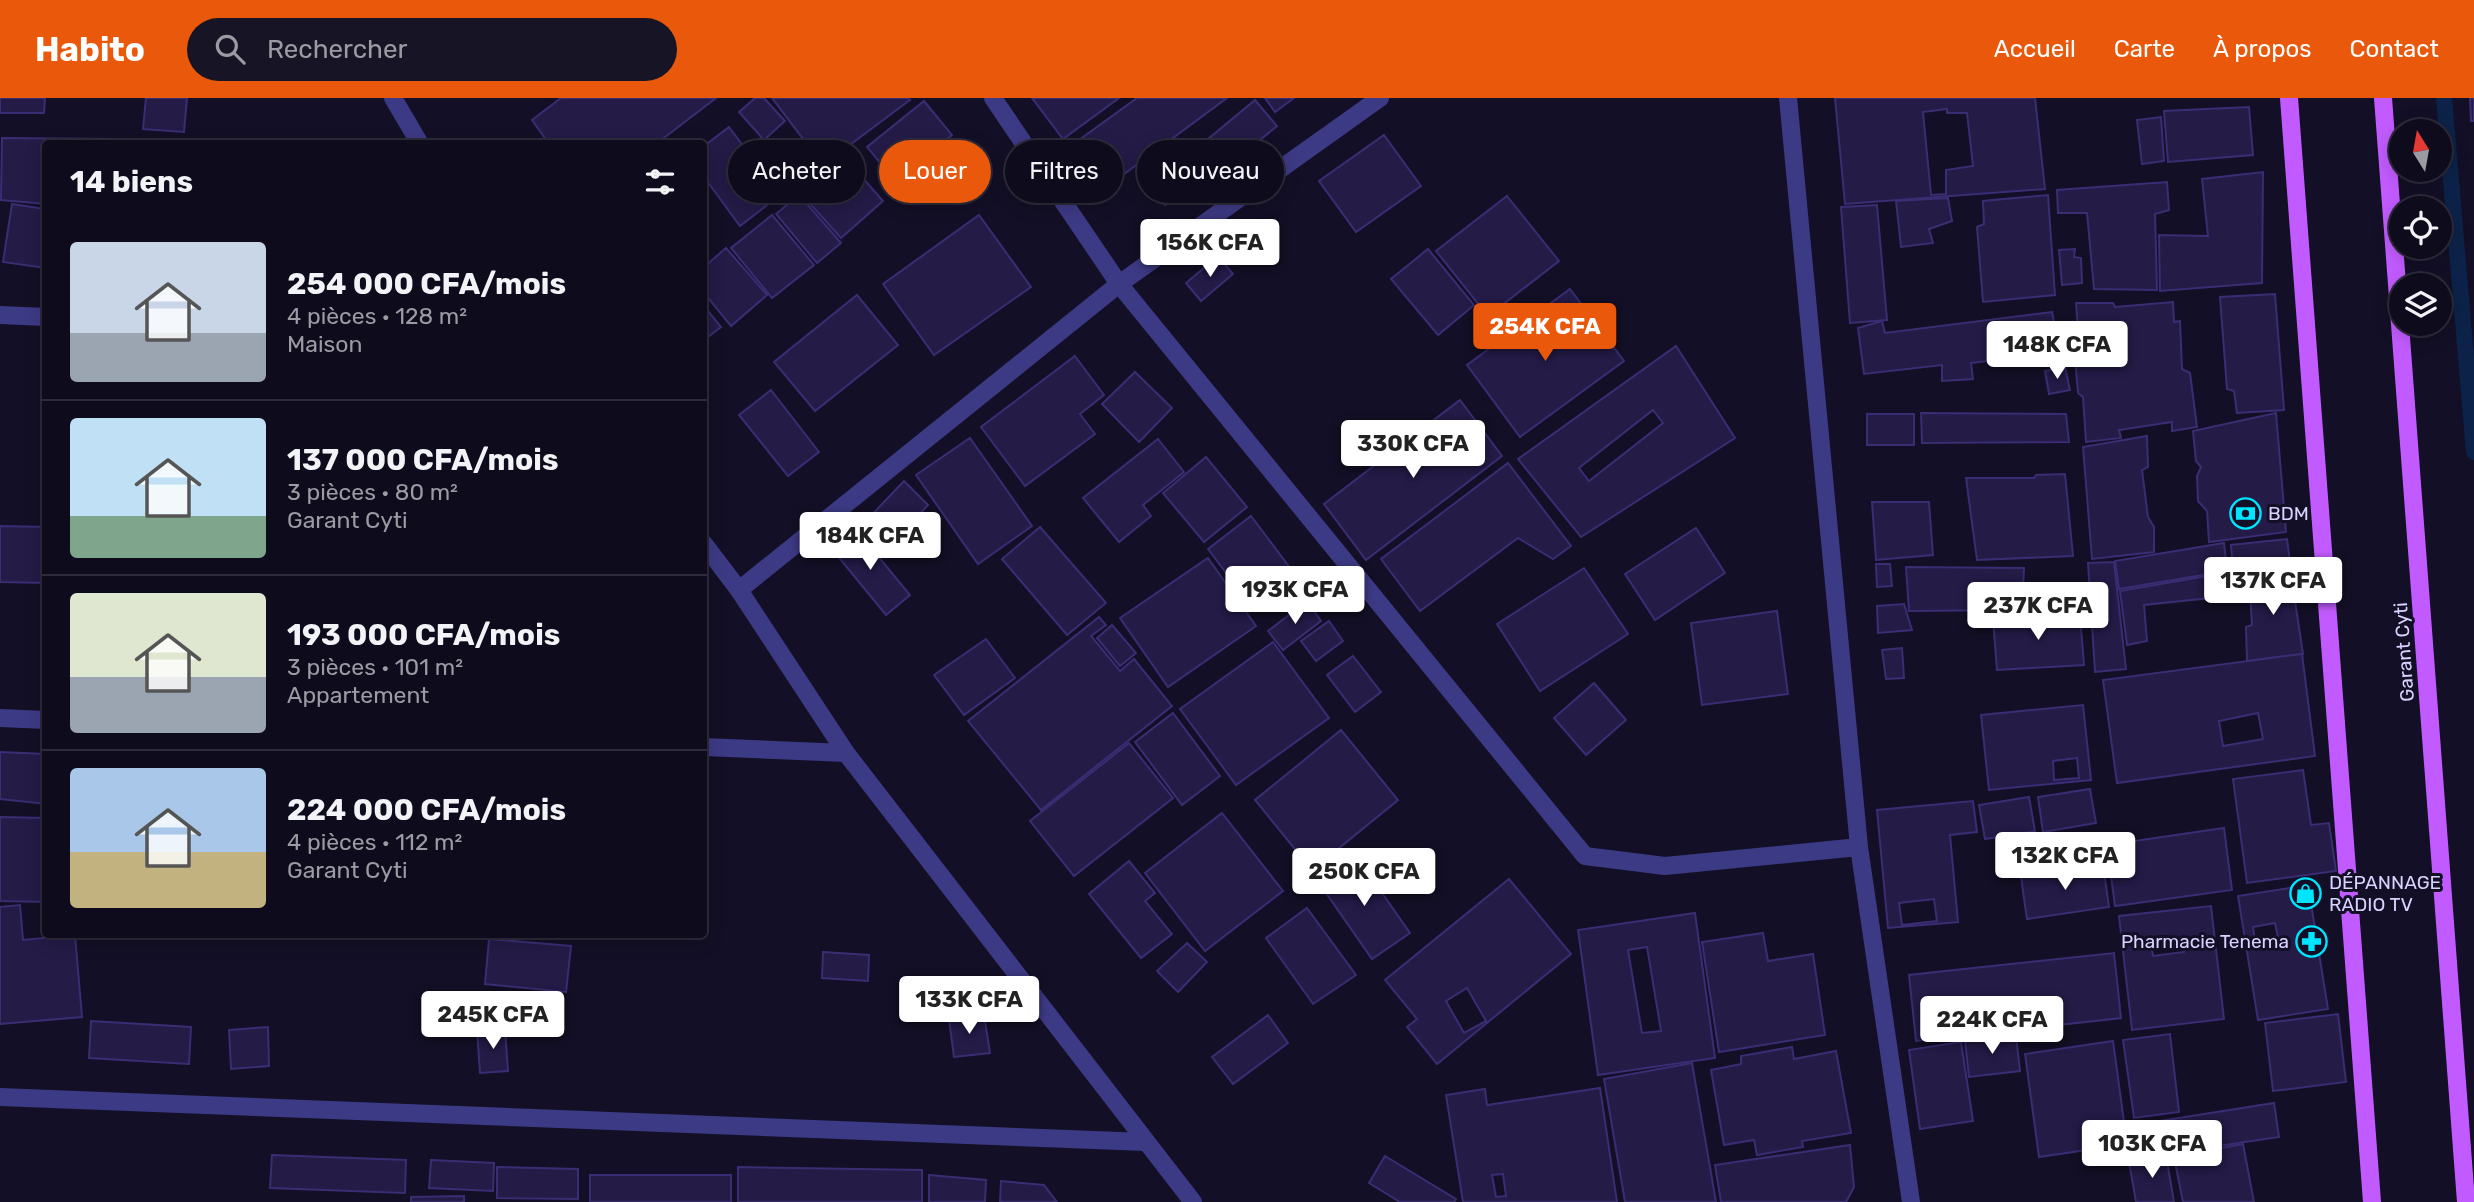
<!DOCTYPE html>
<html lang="fr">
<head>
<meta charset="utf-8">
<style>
  body { margin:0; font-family:Rubik,sans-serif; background:#171425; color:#f1f3f6; height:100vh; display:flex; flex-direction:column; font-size:26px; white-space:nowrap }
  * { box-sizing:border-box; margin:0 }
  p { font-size:23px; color:#9b9ba3 }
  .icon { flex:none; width:38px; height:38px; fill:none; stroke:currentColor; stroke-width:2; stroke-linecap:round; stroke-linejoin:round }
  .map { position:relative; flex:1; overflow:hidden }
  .panel { position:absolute; left:42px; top:42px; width:665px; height:798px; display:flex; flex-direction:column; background:#0e0b1c; border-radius:7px; box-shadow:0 4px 18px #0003,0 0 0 2px #2e2b3b }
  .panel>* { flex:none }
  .top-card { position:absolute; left:728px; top:42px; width:665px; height:63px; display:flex; gap:14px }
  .needle { width:46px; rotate:349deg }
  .fabs { position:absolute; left:2389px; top:21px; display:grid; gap:14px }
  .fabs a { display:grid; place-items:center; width:63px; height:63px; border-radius:50%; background:#0e0b1c; box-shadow:0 4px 18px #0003,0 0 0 2px #2e2b3b; font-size:35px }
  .price { position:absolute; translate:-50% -60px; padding:0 16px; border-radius:7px; background:#fff; color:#222; font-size:23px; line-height:46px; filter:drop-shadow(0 2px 4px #0008) }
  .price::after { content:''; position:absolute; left:50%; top:42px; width:21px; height:16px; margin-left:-10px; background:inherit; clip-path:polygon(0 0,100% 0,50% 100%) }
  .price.selected { background:#ea580c; color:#fff }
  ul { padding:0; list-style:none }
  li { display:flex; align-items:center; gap:21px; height:175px; padding:0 28px }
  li+li { border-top:2px solid #2e2b3b }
  li span { display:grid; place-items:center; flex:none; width:196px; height:140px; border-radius:7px; color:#555 }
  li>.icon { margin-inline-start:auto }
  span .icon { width:84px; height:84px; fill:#fffc; stroke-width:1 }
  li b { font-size:30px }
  h2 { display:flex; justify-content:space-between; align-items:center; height:84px; padding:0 28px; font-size:30px }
  .pill { padding:0 24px; border-radius:32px; background:#0e0b1c; box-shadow:0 4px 18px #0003,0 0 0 2px #2e2b3b; font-size:24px; line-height:63px }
  .pill.selected { background:#ea580c; color:#fff }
  header { display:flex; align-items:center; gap:42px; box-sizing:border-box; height:98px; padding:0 35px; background:#ea580c; color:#fff }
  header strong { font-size:33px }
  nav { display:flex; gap:38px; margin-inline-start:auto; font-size:24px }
  .search { width:490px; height:63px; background:#171425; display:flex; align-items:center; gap:18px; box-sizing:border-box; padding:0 24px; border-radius:38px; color:#9b9ba3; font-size:26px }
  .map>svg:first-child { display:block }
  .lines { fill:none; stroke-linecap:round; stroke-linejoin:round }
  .stream { stroke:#0c2248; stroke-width:16 }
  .building { fill:#241b47; stroke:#3b2d73; stroke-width:2; fill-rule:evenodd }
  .minor { stroke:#3d3a85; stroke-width:18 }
  .major { stroke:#c25bff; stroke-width:18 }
  .labels { text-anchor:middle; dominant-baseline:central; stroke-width:6; stroke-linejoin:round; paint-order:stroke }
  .poi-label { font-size:19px; fill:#d9d4ff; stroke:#130f26; text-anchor:start }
  .street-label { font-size:19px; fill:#d9d4ff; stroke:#130f26 }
</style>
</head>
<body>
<header>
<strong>Habito</strong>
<div class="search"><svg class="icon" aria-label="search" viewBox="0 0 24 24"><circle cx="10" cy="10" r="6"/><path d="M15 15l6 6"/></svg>Rechercher</div>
<nav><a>Accueil</a><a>Carte</a><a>À propos</a><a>Contact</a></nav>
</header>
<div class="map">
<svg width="2474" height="1104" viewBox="0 0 2474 1104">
  <rect width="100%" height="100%" fill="#130f26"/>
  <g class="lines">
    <!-- stream -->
    <path class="stream" d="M2444 0 2474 354"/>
  </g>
  <!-- building -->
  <g class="building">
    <path d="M0 0H45L44 15H0Z"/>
    <path d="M146 0H187L184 34 143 31Z"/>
    <path d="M561 0H716L656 46H549L532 22Z"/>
    <path d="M755 0H764L785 23 764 42 739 14Z"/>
    <path d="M772 0H908L910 2 823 67Z"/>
    <path d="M1032 0H1119L1063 41Z"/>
    <path d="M1137 0H1227L1112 85 1079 42Z"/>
    <path d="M1265 0H1294L1275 14Z"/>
    <path d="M1835 0H2035L2045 91 1845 106ZM1947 11V15H1967L1973 68 1946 72V96L1931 97 1923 14Z"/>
    <path d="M2470 0H2474V23H2471Z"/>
    <path d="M1255 2 1277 28 1205 87 1184 61Z"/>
    <path d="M924 3 952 37 895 83 867 49Z"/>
    <path d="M2249 9 2253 57 2168 64 2164 13Z"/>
    <path d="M2161 19 2164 63 2142 66 2137 22Z"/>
    <path d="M729 29 780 97 740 128 704 79V48Z"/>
    <path d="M1384 37 1421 88 1356 134 1319 83Z"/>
    <path d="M2 40 117 41 116 46H46V106L1 102Z"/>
    <path d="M847 62 883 103 841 140 805 100Z"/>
    <path d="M1162 74 1180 94 1165 107 1148 87Z"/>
    <path d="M2263 74 2262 185 2160 193 2159 137 2208 138 2202 81Z"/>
    <path d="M2167 84 2169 112 2155 116 2157 192 2094 191 2087 115H2058L2057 92Z"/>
    <path d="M799 97 841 145 817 165 776 116Z"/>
    <path d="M2048 97 2055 197 1983 204 1977 129 1984 126 1983 103Z"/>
    <path d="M1507 98 1559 163 1488 218 1436 153Z"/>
    <path d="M1948 100 1952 123 1929 131 1933 145 1901 149 1896 103Z"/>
    <path d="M12 106 46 111V170L3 164Z"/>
    <path d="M1877 107 1887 222 1850 225 1841 109Z"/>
    <path d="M772 117 814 167 772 200 731 150Z"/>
    <path d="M979 117 1031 189 934 257 883 186Z"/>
    <path d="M726 150 767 197 731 228 704 195V169Z"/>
    <path d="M1428 151 1474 207 1438 237 1391 181Z"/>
    <path d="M2075 151 2074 159 2081 160 2082 185 2062 187 2059 152Z"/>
    <path d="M1218 158 1233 176 1201 203 1186 185Z"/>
    <path d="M1570 191 1624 263 1520 339 1467 267Z"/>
    <path d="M2275 196 2284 312 2237 315 2234 293 2227 291 2220 199Z"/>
    <path d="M857 197 898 247 815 313 774 264Z"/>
    <path d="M2173 204 2174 224 2180 223 2182 271 2190 275 2197 329 2172 333V324L2119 332 2121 340 2086 344 2083 299 2078 295 2075 260 2080 257 2076 205H2113L2115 209Z"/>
    <path d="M704 208 721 229 704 242Z"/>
    <path d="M2052 214 2060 254 1971 265 1973 281 1942 283V267L1864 276 1858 230 1882 223 1885 235Z"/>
    <path d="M1676 248 1735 340 1581 439 1518 361ZM1653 312 1663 325 1589 383 1579 370Z"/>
    <path d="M1075 258 1104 297 1080 316 1095 336 1025 388 981 329Z"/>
    <path d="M2065 269 2070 292 2049 296 2045 273Z"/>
    <path d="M1135 274 1172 310 1139 344 1102 306Z"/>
    <path d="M771 292 819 354 788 378 739 317Z"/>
    <path d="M1460 302 1502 358 1366 462 1324 406Z"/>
    <path d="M1921 315 2066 316 2069 344 1922 345Z"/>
    <path d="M2276 315 2286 434 2209 444 2207 413 2198 403 2197 378 2201 369 2196 363 2193 333Z"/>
    <rect x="1867" y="316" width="47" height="31"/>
    <path d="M2147 338 2148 369 2142 372 2148 419 2154 429V454L2092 461 2083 349Z"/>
    <path d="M970 340 1032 428 978 466 916 377Z"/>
    <path d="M1158 341 1184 374 1143 407 1151 418 1119 444 1083 400Z"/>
    <path d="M1206 359 1247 409 1204 444 1163 395Z"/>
    <path d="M1508 365 1571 448 1553 461 1518 440 1420 513 1381 461Z"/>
    <path d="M2065 376 2073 458 1977 462 1966 380H2034L2036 377Z"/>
    <path d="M904 383 928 407 891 446 866 423Z"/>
    <path d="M1872 404H1929L1933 457 1876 462Z"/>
    <path d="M1251 418 1297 479 1254 512 1208 451Z"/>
    <path d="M0 428 46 429V485L0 484Z"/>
    <path d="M1040 429 1106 505 1067 537 1002 461Z"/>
    <path d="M855 430 910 497 886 517 831 450Z"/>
    <path d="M1696 430 1725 475 1655 522 1625 476Z"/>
    <path d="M2287 441 2290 464 2233 470 2231 447Z"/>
    <path d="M2224 445 2227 473 2119 491 2115 463Z"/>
    <path d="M1208 460 1256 528 1168 589 1120 520Z"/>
    <path d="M2114 464 2126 571 2095 574 2088 465Z"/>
    <path d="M1876 466H1890L1892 488 1877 489Z"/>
    <path d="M1906 469 2024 470 2022 512 1909 513Z"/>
    <path d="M1584 470 1628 536 1540 593 1497 526Z"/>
    <path d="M2290 470 2303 556 2247 563 2246 529 2252 527 2249 476Z"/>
    <path d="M2207 478 2210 500 2144 507 2147 543 2127 547 2120 493Z"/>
    <path d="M1307 503 1321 523 1283 552 1268 533Z"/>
    <path d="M1904 506 1912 532 1878 535 1877 508Z"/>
    <path d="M1777 513 1788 596 1702 607 1691 525Z"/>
    <path d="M2080 517 2084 567 1997 572 1993 522Z"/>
    <path d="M1099 519 1106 527 1091 538 1120 573 1134 561 1172 608 1041 712 968 623Z"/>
    <path d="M1329 523 1343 543 1316 563 1301 543Z"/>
    <path d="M1112 527 1136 555 1120 568 1097 540Z"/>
    <path d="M986 541 1015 580 964 617 934 577Z"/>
    <path d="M1273 544 1329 620 1236 687 1180 611Z"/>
    <path d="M1902 550 1904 580 1886 581 1882 552Z"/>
    <path d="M2302 556 2315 658 2117 685 2103 582ZM2258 615 2263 641 2223 648 2219 623Z"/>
    <path d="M1353 558 1381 594 1355 614 1327 577Z"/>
    <path d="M1594 585 1626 622 1586 657 1554 620Z"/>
    <path d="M2083 607 2091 682 1989 692 1981 617ZM2077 660 2079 680 2054 682 2053 663Z"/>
    <path d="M1173 615 1220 678 1182 707 1135 644Z"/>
    <path d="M1341 632 1398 702 1312 772 1255 702Z"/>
    <path d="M1129 645 1173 700 1074 778 1030 723Z"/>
    <path d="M0 654 46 656V706L0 701Z"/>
    <path d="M2303 672 2311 727 2329 725 2336 773 2247 785 2233 681Z"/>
    <path d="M2090 691 2096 725 2043 734 2038 699Z"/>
    <path d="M2029 699 2035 733 1985 741 1979 707Z"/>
    <path d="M1973 703 1977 734 1950 737 1958 824 1888 830 1877 712ZM1934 801 1937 823 1902 827 1899 805Z"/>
    <path d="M1222 715 1283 793 1205 853 1145 775Z"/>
    <path d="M0 719 46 720V804L0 803Z"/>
    <path d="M2224 730 2232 792 2115 808 2107 747Z"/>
    <path d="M1357 759 1410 835 1372 861 1319 785Z"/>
    <path d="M1129 763 1155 795 1145 803 1172 836 1141 860 1089 796Z"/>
    <path d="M2103 767 2109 809 2027 821 2021 779Z"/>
    <path d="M1509 781 1571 856 1437 966 1407 929 1417 921 1385 882ZM1467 890 1486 923 1464 935 1446 903Z"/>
    <path d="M2308 787 2328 911 2258 922 2238 798ZM2275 825 2278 840 2255 843 2253 829Z"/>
    <path d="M20 807 23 842 75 837 82 919 0 926V809Z"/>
    <path d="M2211 808 2224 921 2132 932 2119 818ZM2182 840 2184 854 2153 858 2151 845Z"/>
    <path d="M1307 810 1356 877 1313 906 1266 840Z"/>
    <path d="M1695 815 1715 960 1598 977 1578 832ZM1647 849 1661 933 1642 935 1628 852Z"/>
    <path d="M1763 835 1768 863 1813 856 1825 937 1719 954 1702 844Z"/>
    <path d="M489 841 571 848 566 894 485 886Z"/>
    <path d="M1187 845 1207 864 1178 894 1157 873Z"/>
    <path d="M823 854 869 857 868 883 822 880Z"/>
    <path d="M2114 855 2121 920 1916 943 1909 877Z"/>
    <path d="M984 916 990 955 954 959 949 921Z"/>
    <path d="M2338 916 2346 984 2273 993 2265 925Z"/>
    <path d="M1268 917 1288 945 1233 986 1212 959Z"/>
    <path d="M91 923 191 929 189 966 89 960Z"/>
    <path d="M268 929 269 968 231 971 229 932Z"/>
    <path d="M505 930 508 973 480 975 477 932Z"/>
    <path d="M2170 936 2179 1014 2134 1020 2123 942Z"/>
    <path d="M2016 938 2020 973 1969 979 1965 943Z"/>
    <path d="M2113 943 2127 1046 2039 1059 2025 956Z"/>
    <path d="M1961 944 1973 1023 1920 1031 1909 952Z"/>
    <path d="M1792 949 1794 961 1836 953 1851 1035 1802 1043 1803 1049 1757 1057 1754 1042 1724 1047 1711 972 1741 966V958Z"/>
    <path d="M1692 965 1716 1104H1625L1604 981Z"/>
    <path d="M1600 990 1617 1104H1463L1446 997 1485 991 1487 1007ZM1503 1076 1506 1098 1496 1099 1492 1077Z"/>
    <path d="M2274 1005 2279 1039 2158 1057 2153 1024Z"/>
    <path d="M2243 1046 2254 1104H2183L2174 1059Z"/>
    <path d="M1850 1047 1854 1089 1846 1104H1721L1715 1067Z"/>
    <path d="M272 1057 406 1062 405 1095 270 1090Z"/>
    <path d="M2166 1057 2174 1104H2136L2129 1064Z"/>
    <path d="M1385 1058 1456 1101 1454 1104H1400L1369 1085Z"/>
    <path d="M431 1062 494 1065 493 1093 429 1090Z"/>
    <path d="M497 1069 578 1071V1101L497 1100Z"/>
    <path d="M738 1069 922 1072V1104H738Z"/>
    <rect x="590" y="1077" width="141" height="27"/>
    <path d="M929 1077 986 1082 985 1104H929Z"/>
    <path d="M1001 1083 1044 1087 1057 1104H1000Z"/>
    <path d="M464 1098V1104H411V1099Z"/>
  </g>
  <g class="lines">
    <!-- minor -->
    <g class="minor">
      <path d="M393 0 420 46"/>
      <path d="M993 0 1119 186 1585 758 1665 768 1859 749"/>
      <path d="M1788 0 1859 749 1911 1104"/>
      <path d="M0 217 46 219"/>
      <path d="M704 446 739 492 846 655 1193 1104"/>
      <path d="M739 492 1119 186 1380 0"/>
      <path d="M0 620 46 622"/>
      <path d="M704 649 846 655"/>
      <path d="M0 999 1146 1044"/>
    </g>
    <!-- major -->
    <g class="major">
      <path d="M2289 0 2372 1104"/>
      <path d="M2383 0 2466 1104"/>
    </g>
  </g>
  <!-- icons -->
  <defs>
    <symbol id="bank-ring" viewBox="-11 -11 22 22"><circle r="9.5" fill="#130f26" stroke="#00e5ff" stroke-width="1.5"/><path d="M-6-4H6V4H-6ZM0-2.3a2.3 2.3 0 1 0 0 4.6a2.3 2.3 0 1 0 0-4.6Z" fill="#00e5ff"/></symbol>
    <symbol id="shop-ring" viewBox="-11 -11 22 22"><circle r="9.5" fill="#130f26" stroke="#00e5ff" stroke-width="1.5"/><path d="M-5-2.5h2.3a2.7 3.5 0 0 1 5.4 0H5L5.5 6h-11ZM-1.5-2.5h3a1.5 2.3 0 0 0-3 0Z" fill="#00e5ff"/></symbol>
    <symbol id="pharmacy-ring" viewBox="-11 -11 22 22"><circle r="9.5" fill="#130f26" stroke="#00e5ff" stroke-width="1.5"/><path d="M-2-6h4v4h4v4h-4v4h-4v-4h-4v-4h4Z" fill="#00e5ff"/></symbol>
  </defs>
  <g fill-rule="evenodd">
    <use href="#bank-ring" x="2228" y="398" width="35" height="35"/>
    <use href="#shop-ring" x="2288" y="778" width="35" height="35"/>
    <use href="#pharmacy-ring" x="2294" y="826" width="35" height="35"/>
  </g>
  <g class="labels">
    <!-- poi labels -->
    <g class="poi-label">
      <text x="2268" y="415">BDM</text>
      <text x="2329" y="784">DÉPANNAGE<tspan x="2329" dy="22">RADIO TV</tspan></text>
      <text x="2289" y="843" text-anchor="end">Pharmacie Tenema</text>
    </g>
    <!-- street labels -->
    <g class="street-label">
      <text transform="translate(2404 554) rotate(-94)">Garant Cyti</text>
    </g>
  </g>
</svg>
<div class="fabs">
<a><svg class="needle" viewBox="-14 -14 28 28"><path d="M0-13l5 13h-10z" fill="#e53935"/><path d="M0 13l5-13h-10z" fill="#9b9ba3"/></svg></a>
<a><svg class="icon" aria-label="locate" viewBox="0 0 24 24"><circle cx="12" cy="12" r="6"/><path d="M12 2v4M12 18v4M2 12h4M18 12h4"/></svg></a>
<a><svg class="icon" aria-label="layers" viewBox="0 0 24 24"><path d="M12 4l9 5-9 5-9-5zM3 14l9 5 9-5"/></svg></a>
</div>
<b class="price" style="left:1210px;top:181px">156K CFA</b>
<b class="price selected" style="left:1545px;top:265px">254K CFA</b>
<b class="price" style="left:2057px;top:283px">148K CFA</b>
<b class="price" style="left:1413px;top:382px">330K CFA</b>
<b class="price" style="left:870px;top:474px">184K CFA</b>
<b class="price" style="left:2273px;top:519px">137K CFA</b>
<b class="price" style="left:1295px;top:528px">193K CFA</b>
<b class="price" style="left:2038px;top:544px">237K CFA</b>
<b class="price" style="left:2065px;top:794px">132K CFA</b>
<b class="price" style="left:1364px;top:810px">250K CFA</b>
<b class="price" style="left:969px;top:938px">133K CFA</b>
<b class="price" style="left:493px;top:953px">245K CFA</b>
<b class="price" style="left:1992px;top:958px">224K CFA</b>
<b class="price" style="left:2152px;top:1082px">103K CFA</b>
<div class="top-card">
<a class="pill">Acheter</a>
<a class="pill selected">Louer</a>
<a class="pill">Filtres</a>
<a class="pill">Nouveau</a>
</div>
<section class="panel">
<h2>14 biens<svg class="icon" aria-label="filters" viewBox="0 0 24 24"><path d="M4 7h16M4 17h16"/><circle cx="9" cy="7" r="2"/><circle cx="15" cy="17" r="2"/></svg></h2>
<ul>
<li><span style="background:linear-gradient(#c9d6e8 65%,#9aa5b1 0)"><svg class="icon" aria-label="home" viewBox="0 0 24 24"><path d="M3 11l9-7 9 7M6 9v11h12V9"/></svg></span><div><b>254 000 CFA/mois</b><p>4 pièces · 128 m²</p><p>Maison</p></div></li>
<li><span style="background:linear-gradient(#bfe0f5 70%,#7fa58c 0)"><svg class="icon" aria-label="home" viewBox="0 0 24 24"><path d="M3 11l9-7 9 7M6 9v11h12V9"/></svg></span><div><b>137 000 CFA/mois</b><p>3 pièces · 80 m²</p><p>Garant Cyti</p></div></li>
<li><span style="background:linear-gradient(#dfe7d0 60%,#9aa5b1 0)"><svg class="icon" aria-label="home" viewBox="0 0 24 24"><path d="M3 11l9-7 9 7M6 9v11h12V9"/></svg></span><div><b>193 000 CFA/mois</b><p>3 pièces · 101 m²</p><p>Appartement</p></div></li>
<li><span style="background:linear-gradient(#a9c7e8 60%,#c2b280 0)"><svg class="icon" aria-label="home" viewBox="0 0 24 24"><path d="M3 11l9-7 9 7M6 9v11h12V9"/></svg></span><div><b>224 000 CFA/mois</b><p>4 pièces · 112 m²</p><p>Garant Cyti</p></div></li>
</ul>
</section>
</div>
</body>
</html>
